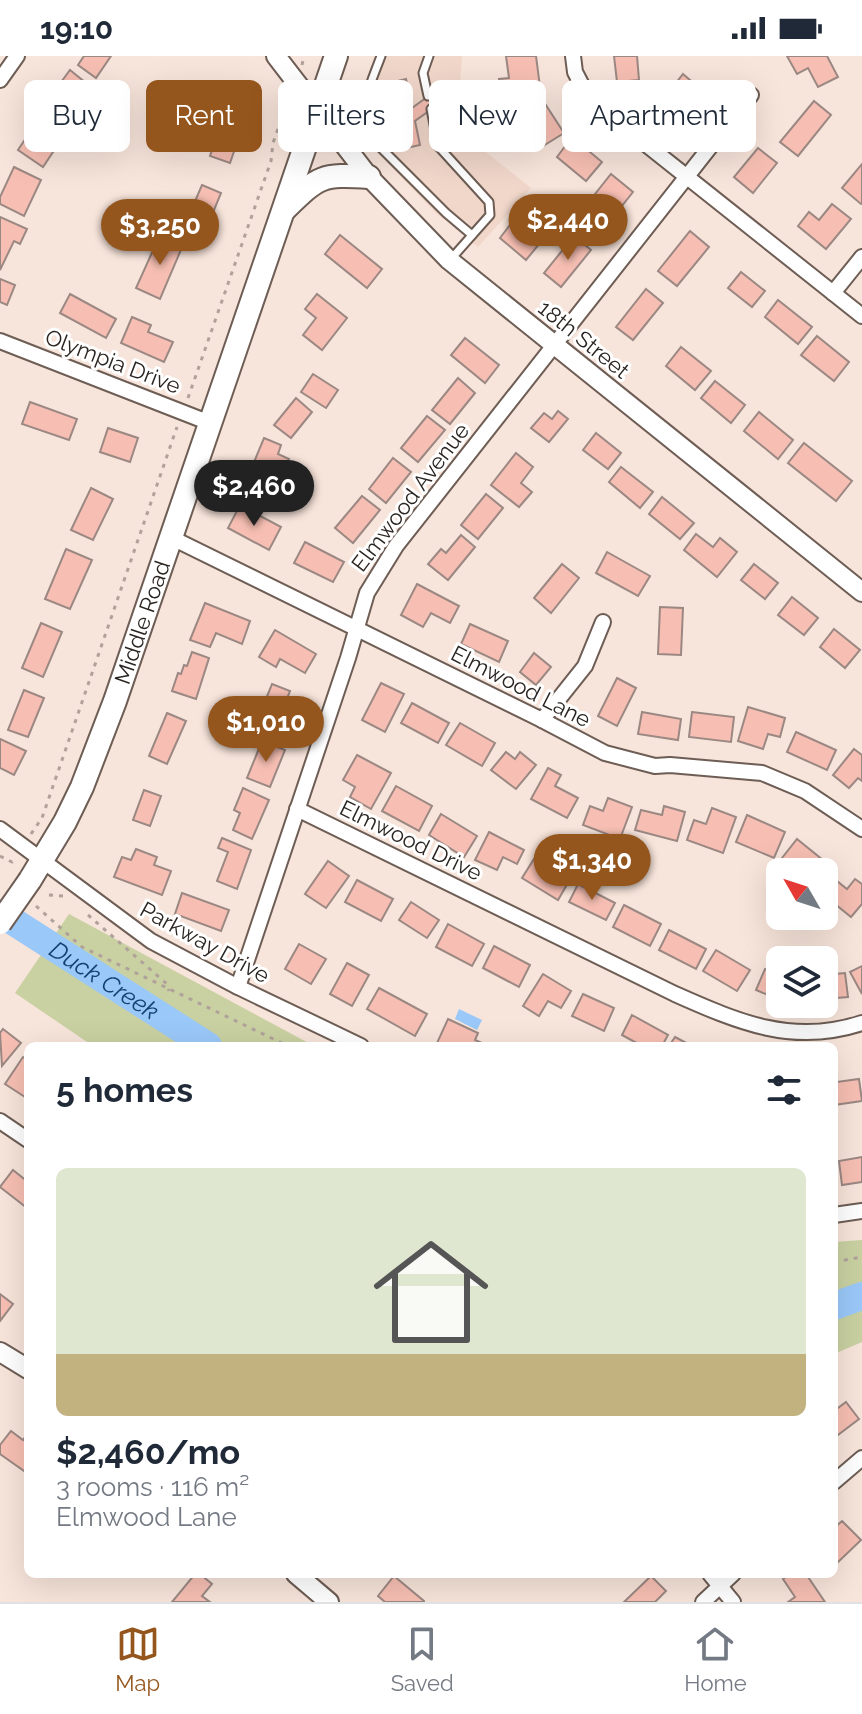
<!DOCTYPE html>
<html lang="en">
<head>
<meta charset="utf-8">
<style>
  body { margin:0; font-family:Raleway,sans-serif; background:#f2f2f3; color:#1f2937; height:100vh; display:flex; flex-direction:column; font-size:30px; white-space:nowrap }
  * { box-sizing:border-box; margin:0 }
  p { font-size:26px; color:#747a83 }
  .icon { flex:none; width:44px; height:44px; fill:none; stroke:currentColor; stroke-width:2; stroke-linecap:round; stroke-linejoin:round }
  .map { position:relative; flex:1; overflow:hidden }
  .drawer { position:absolute; left:24px; top:986px; width:814px; height:536px; display:flex; flex-direction:column; background:#fff; border-radius:12px; box-shadow:0 8px 32px #0002 }
  .drawer>* { flex:none }
  .banner { position:absolute; left:24px; top:24px; width:814px; height:72px; display:flex; gap:16px }
  .needle { width:52px; rotate:309deg }
  .buttons { position:absolute; left:766px; top:802px; display:grid; gap:16px }
  .buttons a { display:grid; place-items:center; width:72px; height:72px; border-radius:12px; background:#fff; box-shadow:0 8px 32px #0002; font-size:40px }
  .price { position:absolute; translate:-50% -68px; padding:0 18px; border-radius:28px; background:#95561d; color:#fff; font-size:26px; line-height:52px; filter:drop-shadow(0 2px 4px #0008) }
  .price::after { content:''; position:absolute; left:50%; top:48px; width:24px; height:18px; margin-left:-12px; background:inherit; clip-path:polygon(0 0,100% 0,50% 100%) }
  .price.selected { background:#222; color:#fff }
  ul { padding:0; list-style:none }
  li { display:grid; align-content:center; gap:16px; height:424px; padding:0 32px }
  li span { display:grid; place-items:center; height:248px; border-radius:12px; color:#555 }
  li>.icon { margin-inline-start:auto }
  span .icon { width:144px; height:144px; fill:#fffc; stroke-width:1 }
  li b { font-size:34px }
  h2 { display:flex; justify-content:space-between; align-items:center; height:96px; padding:0 32px; font-size:34px }
  .tag { padding:0 28px; border-radius:12px; background:#fff; box-shadow:0 8px 32px #0002; font-size:28px; line-height:72px }
  .tag.selected { background:#95561d; color:#fff }
  .status { display:flex; justify-content:space-between; align-items:center; height:56px; padding:0 40px; background:#fff; direction:ltr }
  .status svg { height:22px; fill:currentColor }
  .tabs { display:flex; justify-content:space-around; align-items:center; height:112px; border-top:2px solid #e0e1e3; background:#fff; font-size:22px; color:#747a83 }
  .tabs a { display:grid; justify-items:center; gap:4px }
  .tabs .selected { color:#95561d }
  .map>svg:first-child { display:block }
  .built { fill:#f1d7ca }
  .green { fill:#c9d1a2 }
  .water { fill:#9ac8f8 }
  .lines { fill:none; stroke-linecap:round; stroke-linejoin:round }
  .river { stroke:#9ac8f8; stroke-width:28 }
  .building { fill:#f7bfb3; stroke:#9b8883; stroke-width:2 }
  .service-casing { stroke:#6d5d54; stroke-width:11 }
  .minor-casing { stroke:#6d5d54; stroke-width:18 }
  .tertiary-casing { stroke:#6d5d54; stroke-width:22 }
  .secondary-casing { stroke:#6d5d54; stroke-width:26 }
  .path { stroke:#b0a29a; stroke-width:3; stroke-dasharray:4 6; stroke-linecap:butt }
  .service { stroke:#fff; stroke-width:7 }
  .minor { stroke:#fff; stroke-width:14 }
  .tertiary { stroke:#fff; stroke-width:18 }
  .secondary { stroke:#fff; stroke-width:22 }
  .secondary-bridge-casing { stroke:#6d5d54; stroke-width:26; stroke-linecap:butt }
  .secondary-bridge { stroke:#fff; stroke-width:22 }
  .labels { text-anchor:middle; dominant-baseline:central; stroke-width:6; stroke-linejoin:round; paint-order:stroke }
  .street-label { font-size:22px; fill:#2b2521; stroke:#fff }
  .water-label { font-size:24px; font-style:italic; fill:#13436f; stroke:#fff }
</style>
</head>
<body>
<div class="status"><b>19:10</b><svg viewBox="0 0 49 12"><path d="M0 12V9h3v3zM5 12V6h3v6zM10 12V3h3v9zM15 12V0h3v12zM26 1h20v11H26zM47 4h2v5h-2z"/></svg></div>
<div class="map">
<svg width="862" height="1546" viewBox="0 0 862 1546">
  <rect width="100%" height="100%" fill="#f7e4da"/>
  <!-- built -->
  <path class="built" d="M377 0H462L457 73 531 132 478 191 436 157 359 77 358 53Z"/>
  <!-- green -->
  <g class="green">
    <path d="M69 858 314 990H93L15 937Z"/>
    <path d="M862 1184V1286L834 1298V1186Z"/>
  </g>
  <!-- water -->
  <path class="water" d="M459 953 482 964 477 974 455 963Z"/>
  <g class="lines">
    <!-- river -->
    <g class="river">
      <path id="s1" d="M0 857 208 990"/>
      <path d="M834 1250 862 1240"/>
    </g>
  </g>
  <!-- building -->
  <g class="building">
    <path d="M84 0H111L96 22 78 9Z"/>
    <path d="M506 0H536L540 31 501 35 499 23 509 22Z"/>
    <path d="M614 0H637L639 24 617 26Z"/>
    <path d="M787 0H827L838 21 818 31 808 12 797 18Z"/>
    <path d="M70 14 102 40 78 70 61 57 74 41 59 29Z"/>
    <path d="M683 18 698 31 682 51 694 60 679 79 647 53 660 37 665 41Z"/>
    <path d="M406 23 412 52 438 33 440 47 415 65 420 89 397 94 394 82 386 84 383 70 377 71 374 59 380 58 377 43 383 41 381 29Z"/>
    <path d="M542 43 564 77 540 92 519 59Z"/>
    <path d="M814 45 831 59 798 100 780 86Z"/>
    <path d="M225 57 245 64 230 107 210 100Z"/>
    <path d="M43 64 65 78 43 111 18 94 30 76 34 78Z"/>
    <path d="M572 81 602 106 586 125 557 101Z"/>
    <path d="M758 92 777 107 753 137 734 121Z"/>
    <path d="M862 108V147L861 148 842 132Z"/>
    <path d="M14 111 41 124 24 160 0 148V141Z"/>
    <path d="M611 118 633 136 617 156 595 138Z"/>
    <path d="M202 129 221 137 203 181 183 173Z"/>
    <path d="M832 148 851 163 826 193 798 170 809 156 819 164Z"/>
    <path d="M0 161 27 173 20 188 14 185 0 214Z"/>
    <path d="M513 165 540 187 526 204 500 182Z"/>
    <path d="M690 175 709 191 677 230 658 215Z"/>
    <path d="M160 179 183 189 160 243 136 232Z"/>
    <path d="M340 179 382 213 367 232 325 198Z"/>
    <path d="M574 180 591 194 561 231 544 217Z"/>
    <path d="M741 216 765 235 752 251 728 232Z"/>
    <path d="M0 223 15 229 7 249 0 246Z"/>
    <path d="M646 233 663 247 633 284 616 271Z"/>
    <path d="M70 238 116 263 106 282 60 257Z"/>
    <path d="M317 238 347 262 322 294 303 279 316 262 305 253Z"/>
    <path d="M778 244 812 271 798 288 765 261Z"/>
    <path d="M132 261 151 269 148 276 173 286 164 306 121 287Z"/>
    <path d="M817 280 849 306 834 325 801 299Z"/>
    <path d="M465 282 499 309 485 327 451 299Z"/>
    <path d="M681 291 711 315 695 334 666 310Z"/>
    <path d="M313 318 338 334 326 352 301 336Z"/>
    <path d="M458 322 475 337 450 368 432 354Z"/>
    <path d="M715 325 745 349 731 367 701 342Z"/>
    <path d="M296 342 312 356 291 382 274 369Z"/>
    <path d="M30 346 77 363 69 384 22 368Z"/>
    <path d="M558 355 568 363 549 386 531 372 544 357 552 363Z"/>
    <path d="M759 356 793 384 778 403 744 375Z"/>
    <path d="M427 360 445 374 418 406 401 392Z"/>
    <path d="M108 372 138 382 130 406 100 396Z"/>
    <path d="M596 377 621 397 608 413 583 394Z"/>
    <path d="M264 382 281 389 278 398 289 403 281 422 272 418 267 431 247 423Z"/>
    <path d="M804 387 852 425 836 445 788 407Z"/>
    <path d="M516 397 533 411 521 427 532 436 519 451 491 429Z"/>
    <path d="M393 402 411 416 386 447 369 433Z"/>
    <path d="M621 411 653 436 640 452 609 426Z"/>
    <path d="M91 432 113 443 93 484 71 474Z"/>
    <path d="M486 438 503 452 478 483 461 469Z"/>
    <path d="M362 440 380 454 353 487 335 472Z"/>
    <path d="M662 441 694 467 680 483 649 458Z"/>
    <path d="M240 449 281 471 269 494 228 472Z"/>
    <path d="M696 478 713 491 720 482 737 496 717 521 684 494Z"/>
    <path d="M461 479 475 491 448 524 428 508 441 493 446 497Z"/>
    <path d="M305 486 344 506 333 526 294 507Z"/>
    <path d="M66 493 92 504 70 553 45 543Z"/>
    <path d="M607 496 650 520 638 540 596 517Z"/>
    <path d="M562 508 579 522 551 557 534 542Z"/>
    <path d="M754 508 778 527 765 543 741 524Z"/>
    <path d="M417 528 459 550 450 567 431 557 423 571 401 559Z"/>
    <path d="M792 541 818 562 804 579 778 559Z"/>
    <path d="M205 547 250 565 242 588 216 577 210 591 190 584Z"/>
    <path d="M660 551 683 552 681 599 658 598Z"/>
    <path d="M41 567 62 576 43 621 22 612Z"/>
    <path d="M470 568 508 585 499 606 461 588Z"/>
    <path d="M834 573 860 594 845 612 820 591Z"/>
    <path d="M275 574 316 598 305 617 280 603 276 611 259 601Z"/>
    <path d="M192 596 209 602 196 643 172 635 178 617 181 618 184 609 187 610Z"/>
    <path d="M534 597 551 611 536 629 520 616Z"/>
    <path d="M617 622 636 632 617 670 598 660Z"/>
    <path d="M381 627 404 638 385 676 362 664Z"/>
    <path d="M272 628 290 635 282 655 295 661 286 683 255 670Z"/>
    <path d="M24 634 44 642 28 681 8 674Z"/>
    <path d="M412 647 449 667 438 687 401 667Z"/>
    <path d="M748 651 785 662 780 681 768 678 763 693 738 685Z"/>
    <path d="M642 656 681 663 678 684 638 678Z"/>
    <path d="M692 656 734 661 731 686 689 681Z"/>
    <path d="M167 657 186 665 167 708 149 700Z"/>
    <path d="M460 667 495 687 482 710 446 689Z"/>
    <path d="M796 676 836 694 827 714 787 696Z"/>
    <path d="M0 683 26 695 14 719 0 712Z"/>
    <path d="M262 685 285 694 270 731 247 722Z"/>
    <path d="M854 693 862 699V725L858 722 849 732 833 719Z"/>
    <path d="M506 696 515 703 520 696 536 709 516 733 491 714Z"/>
    <path d="M357 699 391 717 371 753 350 741 355 731 343 724Z"/>
    <path d="M548 712 561 719 555 730 578 742 567 762 531 743Z"/>
    <path d="M396 730 432 750 419 775 382 755Z"/>
    <path d="M243 732 269 744 252 783 233 774 240 757 234 754Z"/>
    <path d="M144 734 161 740 150 770 133 764Z"/>
    <path d="M608 742 632 751 620 783 583 769 590 750 603 755Z"/>
    <path d="M664 750 685 756 677 785 635 774 641 754 662 759Z"/>
    <path d="M712 752 736 761 723 797 687 784 694 764 706 768Z"/>
    <path d="M441 758 477 780 464 801 429 779Z"/>
    <path d="M747 759 785 776 774 802 736 786Z"/>
    <path d="M489 776 524 794 517 808 503 801 497 814 475 804Z"/>
    <path d="M222 782 251 794 237 833 217 825 228 796 218 792Z"/>
    <path d="M797 783 829 809 823 816H799L782 802Z"/>
    <path d="M136 793 157 801 154 809 171 815 162 839 114 821 122 801 131 804Z"/>
    <path d="M534 803 569 825 558 844 522 822Z"/>
    <path d="M328 805 349 820 326 852 305 838Z"/>
    <path d="M832 821 847 833 855 823 862 828V848L851 861 824 839V831Z"/>
    <path d="M357 824 393 843 381 865 345 846Z"/>
    <path d="M578 828 615 847 606 864 569 846Z"/>
    <path d="M182 837 229 854 221 875 175 858Z"/>
    <path d="M411 846 439 864 427 882 399 864Z"/>
    <path d="M624 849 661 868 650 890 613 871Z"/>
    <path d="M448 868 484 888 472 910 436 891Z"/>
    <path d="M669 874 706 893 696 913 659 894Z"/>
    <path d="M299 888 326 903 311 928 285 913Z"/>
    <path d="M494 890 530 909 519 931 483 912Z"/>
    <path d="M716 894 750 914 737 935 703 915Z"/>
    <path d="M347 907 369 919 352 950 330 938Z"/>
    <path d="M862 910V938L850 916Z"/>
    <path d="M765 913 780 919V944L756 934Z"/>
    <path d="M845 917 848 941 824 943V919Z"/>
    <path d="M543 918 571 935 561 952 548 945 539 960 523 950Z"/>
    <path d="M379 932 427 958 415 980 367 953Z"/>
    <path d="M583 938 614 952 604 975 572 960Z"/>
    <path d="M632 959 668 979 662 990H642L622 979Z"/>
    <path d="M448 963 478 977 475 984 489 990H442L437 987Z"/>
    <path d="M3 973 21 987 2 1010 0 977Z"/>
    <path d="M675 981 692 990H669Z"/>
    <path d="M23 1001 28 1004V1043L5 1028Z"/>
    <path d="M834 1016 837 1026 859 1023 862 1045 834 1049Z"/>
    <path d="M862 1101V1126L842 1129 839 1105Z"/>
    <path d="M13 1114 28 1126 27 1152 0 1131Z"/>
    <path d="M0 1238 13 1248 0 1265Z"/>
    <path d="M846 1346 859 1363 834 1382V1355Z"/>
    <path d="M11 1375 23 1384 28 1377 27 1417 0 1398V1389Z"/>
    <path d="M842 1465 861 1484 834 1510V1472Z"/>
    <path d="M195 1518H200L212 1528 202 1540 210 1546H172Z"/>
    <path d="M790 1518H806L825 1546H788L795 1541 783 1523Z"/>
    <path d="M394 1520 424 1545V1546H385L378 1540Z"/>
    <path d="M651 1520 666 1535 655 1546H624Z"/>
  </g>
  <g class="lines">
    <defs>
      <g id="service">
        <path d="M381 0C371 27 356 55 371 82L446 157 472 179"/>
        <path d="M428 40 423 17 429 0"/>
        <path d="M431 53 438 90 489 146 490 159 451 203"/>
      </g>
      <g id="minor">
        <path d="M573 0 575 16 589 43 862 260"/>
        <path d="M0 24 17 0"/>
        <path d="M833 237 862 201"/>
        <path d="M0 285 210 367"/>
        <path d="M170 481 542 664 605 697 655 710 670 709 762 717 805 735 862 773"/>
        <path d="M542 664 585 610 603 566"/>
        <path d="M297 753 675 938C738 966 793 990 862 967"/>
        <path d="M0 773 151 885 238 931 361 990"/>
        <path d="M238 931 348 602 367 537 396 490 751 39"/>
        <path d="M0 1065 28 1084"/>
        <path d="M834 1159 862 1155"/>
        <path d="M834 1426 862 1402"/>
        <path d="M710 1518 733 1546"/>
        <path d="M703 1546 733 1518"/>
      </g>
      <g id="tertiary">
        <path d="M276 0 369 121 449 204 862 536"/>
        <path d="M0 1296 28 1313"/>
        <path d="M296 1518 329 1546"/>
      </g>
      <g id="secondary">
        <path d="M285 153C319 120 321 118 369 121"/>
        <path id="s2" d="M30 824 65 766 82 731 115 645 336 0"/>
      </g>
    </defs>
    <!-- service casing -->
    <use href="#service" class="service-casing"/>
    <!-- minor casing -->
    <use href="#minor" class="minor-casing"/>
    <!-- tertiary casing -->
    <use href="#tertiary" class="tertiary-casing"/>
    <!-- secondary casing -->
    <use href="#secondary" class="secondary-casing"/>
    <!-- path -->
    <g class="path">
      <path d="M302 9 304 0"/>
      <path d="M188 342 271 105 273 87 289 42"/>
      <path d="M31 778 42 762 177 371"/>
      <path d="M0 800 12 806 16 801"/>
      <path d="M49 839 63 840"/>
      <path d="M36 850 82 891 288 990"/>
      <path d="M88 859 167 928 169 935"/>
      <path d="M834 1206 862 1201"/>
    </g>
    <!-- service -->
    <use href="#service" class="service"/>
    <!-- minor -->
    <use href="#minor" class="minor"/>
    <!-- tertiary -->
    <use href="#tertiary" class="tertiary"/>
    <!-- secondary -->
    <use href="#secondary" class="secondary"/>
    <defs>
      <path id="secondary-bridge" d="M0 867 30 824"/>
    </defs>
    <!-- secondary-bridge casing -->
    <use href="#secondary-bridge" class="secondary-bridge-casing"/>
    <!-- secondary-bridge -->
    <use href="#secondary-bridge" class="secondary-bridge"/>
  </g>
  <g class="labels">
    <!-- street labels -->
    <g class="street-label">
      <text transform="translate(584 283) rotate(39)">18th Street</text>
      <text transform="translate(113 305) rotate(21)">Olympia Drive</text>
      <text transform="translate(410 441) rotate(-53)">Elmwood Avenue</text>
      <text stroke="none"><textPath href="#s2" startOffset="282">Middle Road</textPath></text>
      <text transform="translate(521 630) rotate(27)">Elmwood Lane</text>
      <text transform="translate(411 784) rotate(26)">Elmwood Drive</text>
      <text transform="translate(205 886) rotate(29)">Parkway Drive</text>
    </g>
    <!-- water labels -->
    <g class="water-label">
      <text stroke="none"><textPath href="#s1" startOffset="124">Duck Creek</textPath></text>
    </g>
  </g>
</svg>
<div class="buttons">
<a><svg class="needle" viewBox="-14 -14 28 28"><path d="M0-13l5 13h-10z" fill="#e53935"/><path d="M0 13l5-13h-10z" fill="#747a83"/></svg></a>
<a><svg class="icon" aria-label="layers" viewBox="0 0 24 24"><path d="M12 4l9 5-9 5-9-5zM3 14l9 5 9-5"/></svg></a>
</div>
<b class="price" style="left:568px;top:206px">$2,440</b>
<b class="price" style="left:160px;top:211px">$3,250</b>
<b class="price selected" style="left:254px;top:472px">$2,460</b>
<b class="price" style="left:266px;top:708px">$1,010</b>
<b class="price" style="left:592px;top:846px">$1,340</b>
<div class="banner">
<a class="tag">Buy</a>
<a class="tag selected">Rent</a>
<a class="tag">Filters</a>
<a class="tag">New</a>
<a class="tag">Apartment</a>
</div>
<section class="drawer">
<h2>5 homes<svg class="icon" aria-label="filters" viewBox="0 0 24 24"><path d="M4 7h16M4 17h16"/><circle cx="9" cy="7" r="2"/><circle cx="15" cy="17" r="2"/></svg></h2>
<ul>
<li><span style="background:linear-gradient(#dfe7d0 75%,#c2b280 0)"><svg class="icon" aria-label="home" viewBox="0 0 24 24"><path d="M3 11l9-7 9 7M6 9v11h12V9"/></svg></span><div><b>$2,460/mo</b><p>3 rooms · 116 m²</p><p>Elmwood Lane</p></div></li>
</ul>
</section>
</div>
<nav class="tabs">
<a class="selected"><svg class="icon" aria-label="map" viewBox="0 0 24 24"><path d="M3 6l6-2 6 2 6-2v14l-6 2-6-2-6 2zM9 4v14M15 6v14"/></svg>Map</a>
<a><svg class="icon" aria-label="saved" viewBox="0 0 24 24"><path d="M7 4h10v16l-5-4-5 4z"/></svg>Saved</a>
<a><svg class="icon" aria-label="home" viewBox="0 0 24 24"><path d="M3 11l9-7 9 7M6 9v11h12V9"/></svg>Home</a>
</nav>
</body>
</html>
